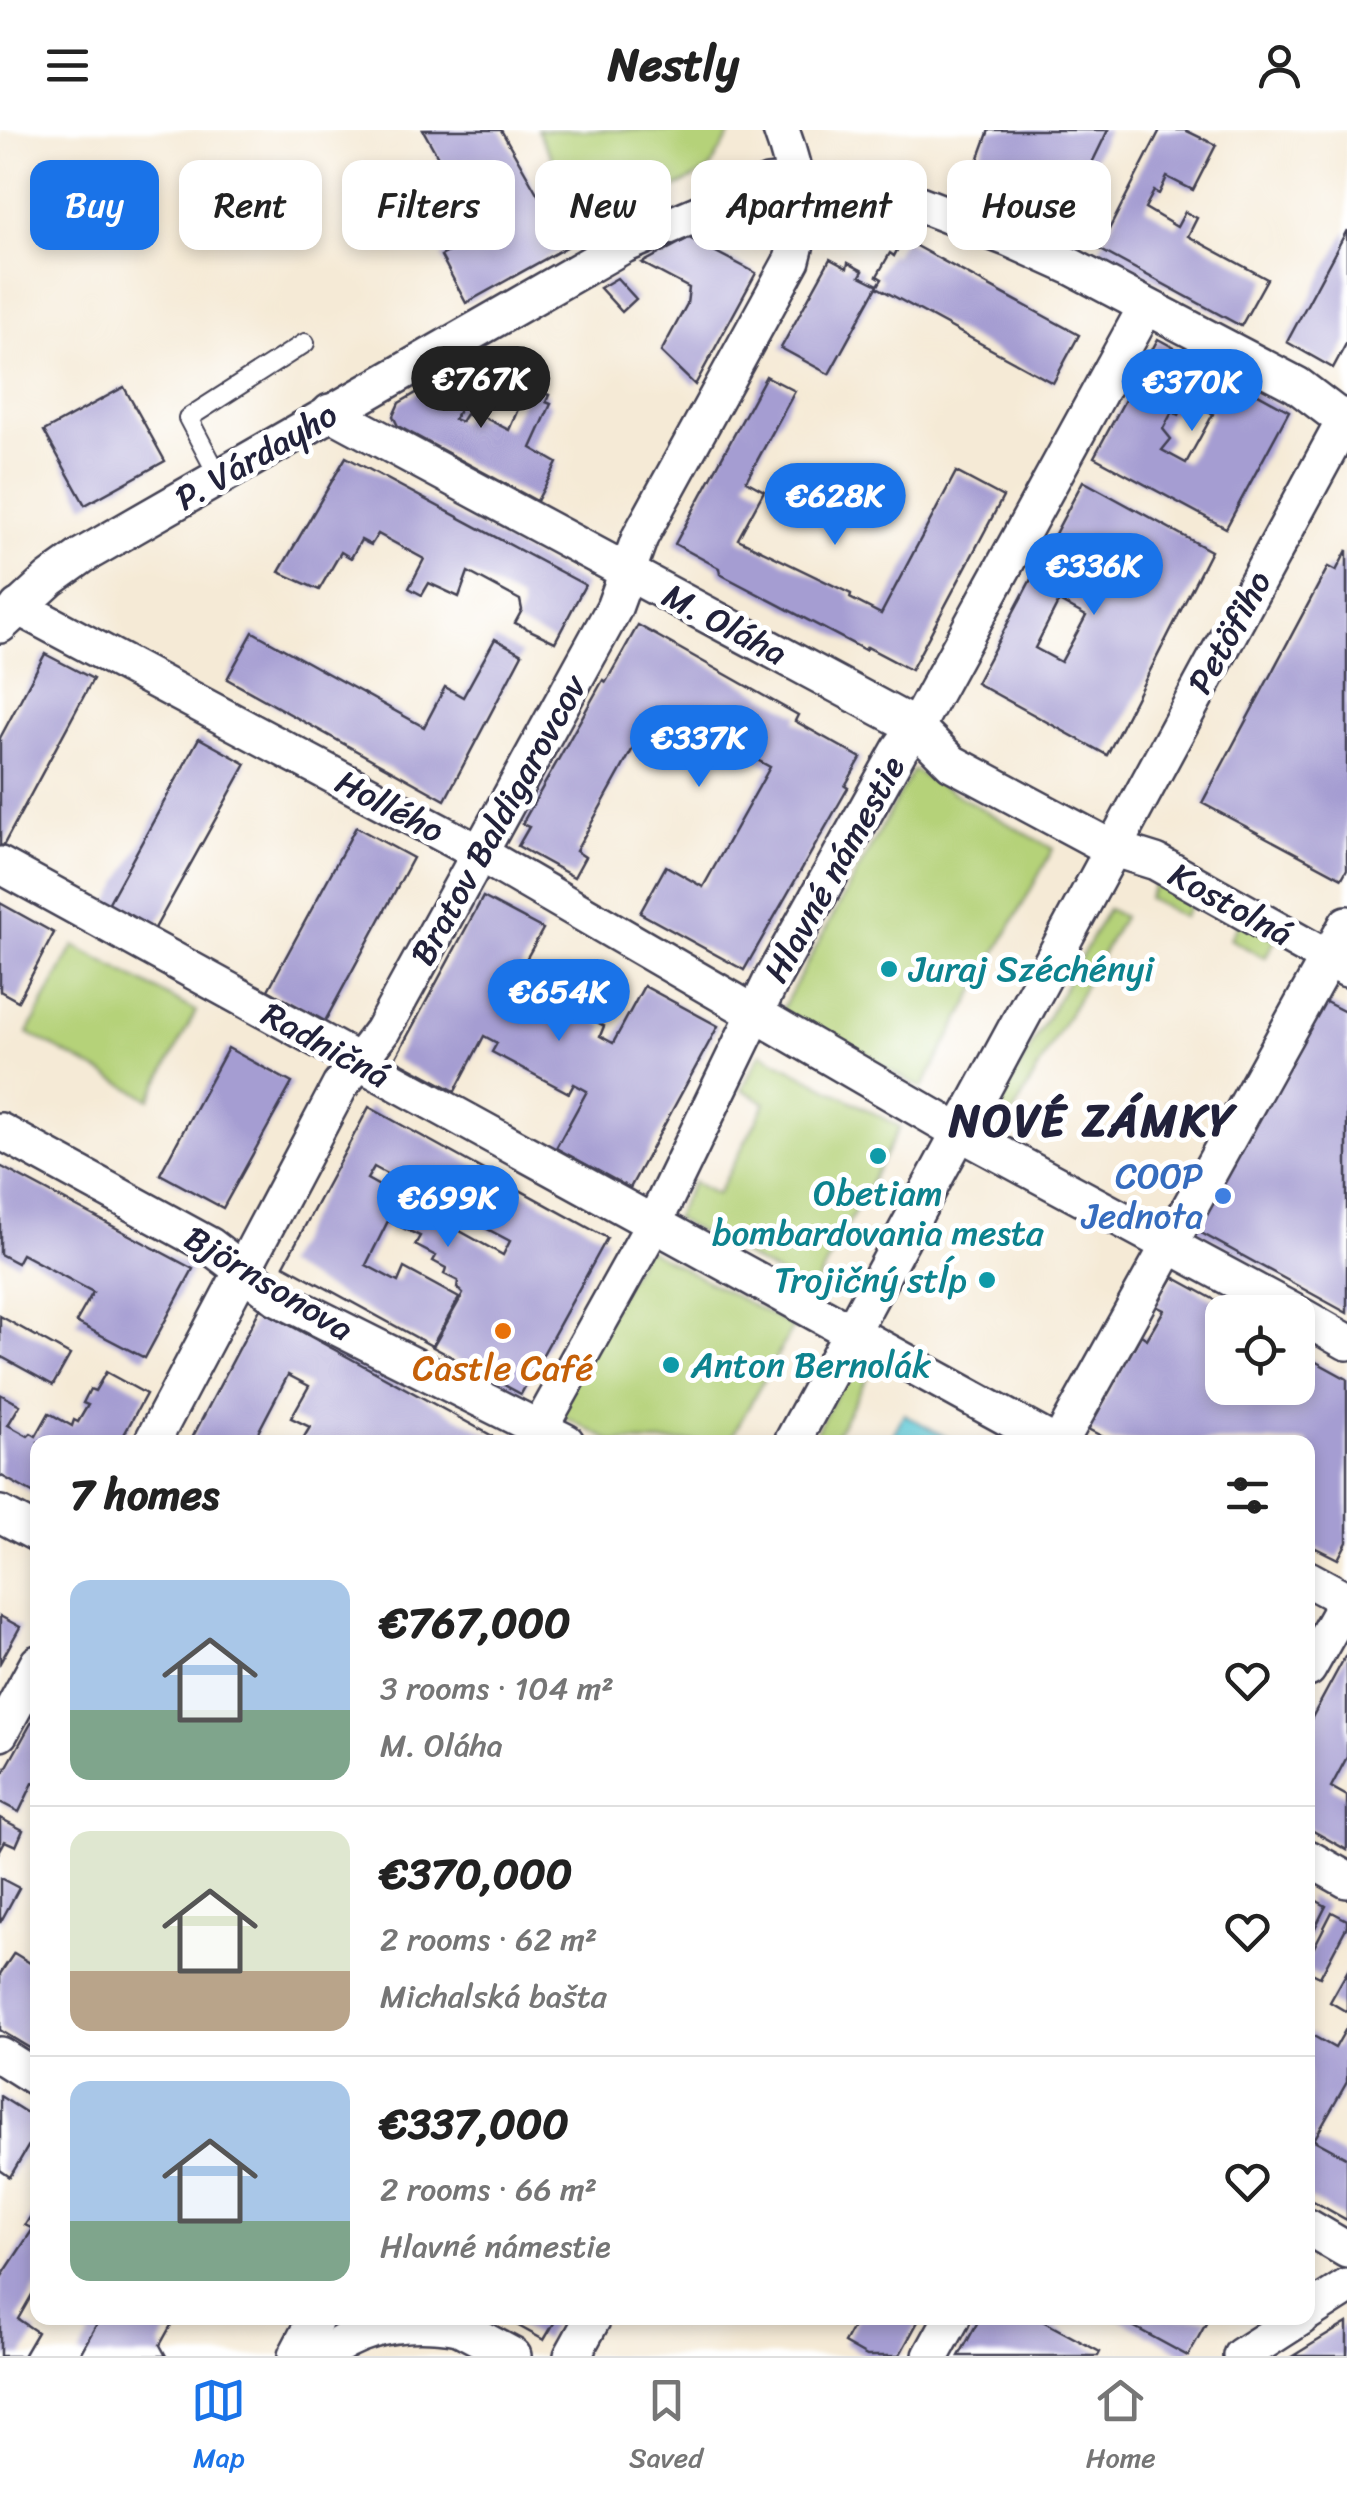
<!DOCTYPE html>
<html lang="en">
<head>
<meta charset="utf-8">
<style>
  body { margin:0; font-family:Sriracha,sans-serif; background:#f6f6f6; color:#222; height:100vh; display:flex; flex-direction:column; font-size:38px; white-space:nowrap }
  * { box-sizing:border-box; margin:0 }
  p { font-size:32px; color:#767676 }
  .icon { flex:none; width:55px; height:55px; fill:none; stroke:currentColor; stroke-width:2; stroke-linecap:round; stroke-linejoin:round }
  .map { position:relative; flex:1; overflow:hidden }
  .drawer { position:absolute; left:30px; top:1305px; width:1285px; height:890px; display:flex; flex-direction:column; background:#fff; border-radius:20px; box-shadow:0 5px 15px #0003 }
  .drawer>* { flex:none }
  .banner { position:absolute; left:30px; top:30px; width:1288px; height:90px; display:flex; gap:20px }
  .tools { position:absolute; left:1205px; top:1165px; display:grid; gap:20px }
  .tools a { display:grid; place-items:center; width:110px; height:110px; border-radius:20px; background:#fff; box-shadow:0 5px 15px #0003; font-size:50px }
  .price { position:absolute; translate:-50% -85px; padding:0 22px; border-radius:35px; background:#1a73e8; color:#fff; font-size:32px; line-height:65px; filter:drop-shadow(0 2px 5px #0008) }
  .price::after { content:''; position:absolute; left:50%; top:60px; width:30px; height:22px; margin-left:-15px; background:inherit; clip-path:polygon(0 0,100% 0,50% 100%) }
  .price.on { background:#222; color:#fff }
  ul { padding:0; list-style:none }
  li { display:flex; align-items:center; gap:30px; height:250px; padding:0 40px }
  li+li { border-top:2px solid #e0e0e0 }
  li span { display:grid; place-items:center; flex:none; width:280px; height:200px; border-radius:20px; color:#555 }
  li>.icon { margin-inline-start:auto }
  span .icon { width:120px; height:120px; fill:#fffc; stroke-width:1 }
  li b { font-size:42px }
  h2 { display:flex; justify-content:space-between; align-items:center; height:120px; padding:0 40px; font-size:42px }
  .pill { padding:0 35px; border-radius:20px; background:#fff; box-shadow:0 5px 15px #0003; font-size:35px; line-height:90px }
  .pill.on { background:#1a73e8; color:#fff }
  header { display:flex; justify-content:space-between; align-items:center; height:130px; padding:0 40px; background:#fff; font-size:45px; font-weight:700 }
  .tab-bar { display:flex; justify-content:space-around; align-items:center; height:140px; border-top:2px solid #e0e0e0; background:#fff; font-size:28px; color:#767676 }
  .tab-bar a { display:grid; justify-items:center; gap:5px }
  .tab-bar .on { color:#1a73e8 }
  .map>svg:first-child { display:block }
  .green { fill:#b5d279; stroke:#6c7a5a; stroke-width:2.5 }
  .water { fill:#5dc9d6; stroke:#407688; stroke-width:2.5 }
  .building { fill:#a59dd2; fill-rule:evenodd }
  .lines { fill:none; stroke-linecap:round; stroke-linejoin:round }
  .lane-casing { stroke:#424052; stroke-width:22 }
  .street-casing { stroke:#424052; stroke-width:40 }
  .lane { stroke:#fff; stroke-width:18 }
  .street { stroke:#fff; stroke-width:35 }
  .culture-dot { fill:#0f9aa8; stroke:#fff; stroke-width:4 }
  .shop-dot { fill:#3f7fe0; stroke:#fff; stroke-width:4 }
  .food-dot { fill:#e8710a; stroke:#fff; stroke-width:4 }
  .labels { text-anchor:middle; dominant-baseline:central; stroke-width:10; stroke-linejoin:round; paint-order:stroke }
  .street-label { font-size:35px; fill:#22223b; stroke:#fff }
  .culture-label { font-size:35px; fill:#0d838f; stroke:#fff; text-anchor:start }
  .shop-label { font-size:35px; fill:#366cbe; stroke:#fff; text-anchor:end }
  .food-label { font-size:35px; fill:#c56008; stroke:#fff }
  .district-label { font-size:45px; font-weight:bold; letter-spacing:2.5px; fill:#22223b; stroke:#fff }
</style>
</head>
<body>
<header><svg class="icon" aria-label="menu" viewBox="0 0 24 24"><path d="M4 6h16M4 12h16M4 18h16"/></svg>Nestly<svg class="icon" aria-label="person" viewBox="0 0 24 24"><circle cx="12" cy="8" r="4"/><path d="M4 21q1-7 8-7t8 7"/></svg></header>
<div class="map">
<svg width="1347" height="2226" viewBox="0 0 1347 2226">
  <rect width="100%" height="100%" fill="#fff"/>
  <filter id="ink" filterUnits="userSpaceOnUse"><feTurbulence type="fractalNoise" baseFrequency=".01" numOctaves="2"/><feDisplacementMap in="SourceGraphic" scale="20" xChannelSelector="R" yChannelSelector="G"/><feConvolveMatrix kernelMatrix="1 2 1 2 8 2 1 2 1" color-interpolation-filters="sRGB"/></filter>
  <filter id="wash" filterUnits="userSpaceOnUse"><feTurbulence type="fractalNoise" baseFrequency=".0048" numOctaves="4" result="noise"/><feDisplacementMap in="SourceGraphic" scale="40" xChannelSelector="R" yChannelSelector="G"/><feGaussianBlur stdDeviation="2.25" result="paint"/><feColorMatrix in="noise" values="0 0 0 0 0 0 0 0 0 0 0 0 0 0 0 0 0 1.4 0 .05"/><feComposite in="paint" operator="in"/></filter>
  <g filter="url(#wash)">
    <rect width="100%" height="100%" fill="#f5ead6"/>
    <!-- green -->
    <g class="green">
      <path d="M537 0H733L709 40 592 101Z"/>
      <path d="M913 640 1053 719 922 958 781 881Z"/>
      <path d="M1158 749 1194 768 1183 787 1148 768Z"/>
      <path d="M1108 779 1123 787 1010 989 995 981Z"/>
      <path d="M1240 790 1276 809 1265 828 1230 809Z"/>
      <path d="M74 816 196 881 150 969 28 903Z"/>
      <path d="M761 923 900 997 812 1162 674 1088 693 1052 717 1065 766 973 742 959Z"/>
      <path d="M645 1118 793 1197 729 1312H613L555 1282Z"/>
      <path d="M853 1235 869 1244 832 1312H810Z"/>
    </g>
    <!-- water -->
    <path class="water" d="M904 1284 955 1312H889Z"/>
    <g id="blocks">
      <!-- building -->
      <g class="building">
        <path d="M423 0H501L541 70 546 68 572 114 466 173 441 126 481 104Z"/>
        <path d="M989 0H1108L1059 101 965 66Z"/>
        <path d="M1160 0H1185L1216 15 1193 60 1167 47 1159 64 1154 61 1145 78 1177 97 1185 82 1197 88 1188 106 1267 149 1241 196 1099 119Z"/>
        <path d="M1347 100V212L1333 238 1287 212Z"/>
        <path d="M689 108 756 143 695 255 661 222 687 174 689 158 642 133Z"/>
        <path d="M903 109 1079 205 1053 253 877 157 882 149 877 146 890 123 894 126Z"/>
        <path d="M830 129 847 138 848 133 863 141 860 146 878 155 829 244 781 218Z"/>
        <path d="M617 148 636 169 622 182 600 158Z"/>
        <path d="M1158 209 1289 281 1226 398 1094 327ZM1196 274 1213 284 1186 333 1162 320 1171 309 1163 299 1172 282 1179 285 1181 280 1191 285Z"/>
        <path d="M465 235 491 249 477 265 465 258 460 268 465 270 454 289 461 292 466 284 479 290 481 286 509 300 528 256 549 265 546 272 551 274 531 318 557 333 537 371 398 296 393 286 399 273Z"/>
        <path d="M766 246 795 261 746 351 764 361 738 409 851 464 850 468 881 484 956 342 1003 367 911 540 867 517 865 520 720 444 719 438 675 414Z"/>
        <path d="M124 257 165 331 85 375 44 301Z"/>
        <path d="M346 327 585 455 555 512 515 493 522 480 520 470 468 442 459 467 429 453 422 465 409 458 424 429 378 404 371 415 361 410 351 428 341 422 319 460 279 442Z"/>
        <path d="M1083 351 1211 421 1107 625 976 553ZM1059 471 1086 486 1061 532 1035 518Z"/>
        <path d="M1347 420V739L1342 748 1202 673 1328 437 1336 441Z"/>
        <path d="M638 495 798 585 795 591 861 628 845 656 848 658 744 840 640 783 666 736 703 757 770 637 735 618 729 629 651 586 576 721 585 727 574 747 518 716 529 697 522 694 603 550 606 552Z"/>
        <path d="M253 502 424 597 445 557 463 567 495 509 522 524 445 670 227 549Z"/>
        <path d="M45 524 93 549 3 716 0 715V608Z"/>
        <path d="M199 608 246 634 154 800 108 774Z"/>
        <path d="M356 697 413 728 325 891 268 860Z"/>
        <path d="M483 767 543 799 510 858 524 865 529 855 604 896 600 906 613 913 644 856 718 896 630 1058 556 1018 587 961 574 954 569 963 492 922 497 913 484 906 455 961 395 929Z"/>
        <path d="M0 773 54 803 18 871 0 861Z"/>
        <path d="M1320 869 1347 883V1183L1194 1099Z"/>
        <path d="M228 918 292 953 223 1078 160 1044Z"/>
        <path d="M369 977 607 1108 521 1264 433 1217 463 1164 457 1158 458 1151 444 1144 446 1138 433 1131 436 1126 415 1115 420 1106 388 1091 366 1135 398 1152 404 1138 459 1168 432 1216 284 1135ZM374 1037 449 1078 447 1083 469 1096 472 1091 510 1111 503 1125 367 1049Z"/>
        <path d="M0 1036 193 1139 145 1228 76 1192 93 1162 22 1124 17 1133 0 1124Z"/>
        <path d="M1173 1147 1237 1182H1222V1258H1298V1222L1347 1249V1412L1338 1429 1308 1414V1312H1113L1088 1299 1141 1205 1147 1209 1164 1180 1156 1176Z"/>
        <path d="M260 1179 496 1308 494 1312H301L310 1297 291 1288 309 1256 288 1245 253 1312H190Z"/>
        <path d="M0 1186 70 1225 53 1255 0 1226Z"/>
        <path d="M106 1242 146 1264 120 1312H38V1366L0 1345V1264L20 1275 8 1295 28 1306 31 1303 36 1306 49 1283 72 1296 74 1290 78 1292 88 1275 83 1273 90 1259 95 1261Z"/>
        <path d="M0 1486 20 1497 0 1533Z"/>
        <path d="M1347 1523V1627L1331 1657 1347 1666V1720L1308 1698V1595Z"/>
        <path d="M38 1581V1655L33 1653 19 1682 0 1672V1649Z"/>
        <path d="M0 1688 23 1700 16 1716 5 1711 0 1720Z"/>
        <path d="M0 1748 19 1758 0 1793Z"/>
        <path d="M1308 1766 1326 1776 1308 1812Z"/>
        <path d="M1332 1782 1347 1790V1796L1320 1847 1308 1841V1829Z"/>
        <path d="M14 1823 38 1838V1923L0 1900V1844Z"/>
        <path d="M1347 1842V1882L1330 1872Z"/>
        <path d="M1347 1897V1952L1314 2010 1347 2028V2090L1308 2068V1903L1335 1918Z"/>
        <path d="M0 1966 38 1990V2000L10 2047 0 2040Z"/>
        <path d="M38 2075V2154L18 2189 37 2202 23 2226H0V2149L33 2099 25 2095Z"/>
        <path d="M100 2188H175L160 2215 166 2226H79Z"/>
        <path d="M504 2188H557L544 2210Z"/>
        <path d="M858 2188H920L899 2226H867L844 2213Z"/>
        <path d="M980 2188H1037L1100 2222 1098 2226H959Z"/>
        <path d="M1118 2188H1209L1188 2226Z"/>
        <path d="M1347 2193V2226H1293L1314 2213Z"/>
      </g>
    </g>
  </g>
  <g filter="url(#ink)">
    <use href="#blocks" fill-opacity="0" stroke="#424052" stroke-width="2.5"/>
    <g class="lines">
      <defs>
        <path id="lane" d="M219 347 188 288 305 213"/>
        <g id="street">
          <path d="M330 282 916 597 952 633 1111 718 1156 732 1347 839"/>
          <path d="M18 477 479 723 961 1003 1294 1182"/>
          <path d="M0 495 50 449 82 426 624 115 768 54 795 51 858 54 896 65 1010 109 1072 137 1297 255 1347 293"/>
          <path d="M0 735 1052 1312"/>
          <path d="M0 1001 209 1115 277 1167 566 1312"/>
          <path d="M1298 1184 1347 1212"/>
          <path d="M152 1312 340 956 382 901 614 478 640 407 792 130C805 86 797 43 781 0"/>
          <path d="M532 1312 653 1095 772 849 900 619 916 597 1146 177"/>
          <path d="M792 1312 1347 286"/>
          <path d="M1060 1312 1347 794"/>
          <path d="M0 1384 38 1404"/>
          <path d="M1308 1449 1347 1470"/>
          <path d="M1308 1539 1347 1470"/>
          <path d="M0 1603 38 1533"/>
          <path d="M1308 1728 1347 1750"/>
          <path d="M0 1925 38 1949"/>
          <path d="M1308 2097 1347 2120"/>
          <path d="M1308 2182 1347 2157"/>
          <path d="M442 2188 513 2226"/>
          <path d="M296 2226 316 2188"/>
          <path d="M323 2226C362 2194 411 2189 459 2197"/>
          <path d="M572 2226 593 2188"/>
          <path d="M931 2226 952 2188"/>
          <path d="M1241 2226 1300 2188"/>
        </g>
      </defs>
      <!-- lane casing -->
      <use href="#lane" class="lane-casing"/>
      <!-- street casing -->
      <use href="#street" class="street-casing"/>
      <!-- lane -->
      <use href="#lane" class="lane"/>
      <!-- street -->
      <use href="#street" class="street"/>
    </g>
  </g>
  <!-- markers -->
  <g class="culture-dot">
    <circle cx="889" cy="839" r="10"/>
    <circle cx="878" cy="1026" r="10"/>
    <circle cx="987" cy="1150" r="10"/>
    <circle cx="671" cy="1235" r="10"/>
  </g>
  <circle class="shop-dot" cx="1223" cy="1066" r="10"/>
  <circle class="food-dot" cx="503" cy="1201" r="10"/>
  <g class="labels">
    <!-- street labels -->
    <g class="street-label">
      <text transform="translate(256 326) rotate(-30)">P. Várdayho</text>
      <text transform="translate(725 494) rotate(28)">M. Oláha</text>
      <text transform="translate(1229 502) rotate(-61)">Petöfiho</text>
      <text transform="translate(390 676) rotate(28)">Hollého</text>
      <text transform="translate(498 690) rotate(-61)">Bratov Baldigarovcov</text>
      <text transform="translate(834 739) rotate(-61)">Hlavné námestie</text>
      <text transform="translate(1231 774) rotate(29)">Kostolná</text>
      <text transform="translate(326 915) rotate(29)">Radničná</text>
      <text transform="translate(269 1153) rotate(31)">Björnsonova</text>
    </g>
    <!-- culture labels -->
    <g class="culture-label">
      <text x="909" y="839">Juraj Széchényi</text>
      <text x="878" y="1063" text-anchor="middle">Obetiam<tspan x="878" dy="40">bombardovania mesta</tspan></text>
      <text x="967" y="1150" text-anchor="end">Trojičný stĺp</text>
      <text x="691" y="1235">Anton Bernolák</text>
    </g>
    <!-- shop labels -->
    <g class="shop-label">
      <text x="1203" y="1046">COOP<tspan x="1203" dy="40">Jednota</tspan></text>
    </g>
    <!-- food labels -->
    <g class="food-label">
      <text x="503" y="1238">Castle Café</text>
    </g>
    <!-- district labels -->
    <g class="district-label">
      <text x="1093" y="991">NOVÉ ZÁMKY</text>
    </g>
  </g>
</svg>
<div class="tools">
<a><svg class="icon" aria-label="locate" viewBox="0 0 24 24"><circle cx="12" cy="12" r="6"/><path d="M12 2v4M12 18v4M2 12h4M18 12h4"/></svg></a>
</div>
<b class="price on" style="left:481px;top:301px">€767K</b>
<b class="price" style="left:1192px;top:304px">€370K</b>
<b class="price" style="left:835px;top:418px">€628K</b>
<b class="price" style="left:1094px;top:488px">€336K</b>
<b class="price" style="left:699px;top:660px">€337K</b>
<b class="price" style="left:559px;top:914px">€654K</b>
<b class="price" style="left:448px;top:1120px">€699K</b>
<div class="banner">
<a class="pill on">Buy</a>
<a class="pill">Rent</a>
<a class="pill">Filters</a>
<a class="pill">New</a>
<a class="pill">Apartment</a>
<a class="pill">House</a>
</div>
<section class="drawer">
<h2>7 homes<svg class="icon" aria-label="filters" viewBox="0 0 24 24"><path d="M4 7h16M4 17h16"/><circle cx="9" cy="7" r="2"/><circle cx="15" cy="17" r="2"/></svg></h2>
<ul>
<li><span style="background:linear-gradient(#a9c7e8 65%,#7fa58c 0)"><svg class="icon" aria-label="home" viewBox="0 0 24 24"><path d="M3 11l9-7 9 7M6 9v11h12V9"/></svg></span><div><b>€767,000</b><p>3 rooms · 104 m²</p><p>M. Oláha</p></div><svg class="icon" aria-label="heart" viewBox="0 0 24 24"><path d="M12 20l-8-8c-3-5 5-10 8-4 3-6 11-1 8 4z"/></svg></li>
<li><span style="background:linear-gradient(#dfe7d0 70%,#b9a48a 0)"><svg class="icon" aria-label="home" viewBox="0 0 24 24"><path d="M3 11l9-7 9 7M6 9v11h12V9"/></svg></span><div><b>€370,000</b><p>2 rooms · 62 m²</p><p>Michalská bašta</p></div><svg class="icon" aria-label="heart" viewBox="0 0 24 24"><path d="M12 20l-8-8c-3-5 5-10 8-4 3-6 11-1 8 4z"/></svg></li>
<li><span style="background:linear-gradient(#a9c7e8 70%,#7fa58c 0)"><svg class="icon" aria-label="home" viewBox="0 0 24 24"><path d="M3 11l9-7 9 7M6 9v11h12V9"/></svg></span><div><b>€337,000</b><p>2 rooms · 66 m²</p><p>Hlavné námestie</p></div><svg class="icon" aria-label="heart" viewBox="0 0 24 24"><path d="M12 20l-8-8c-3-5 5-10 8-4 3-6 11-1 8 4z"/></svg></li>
</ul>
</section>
</div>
<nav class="tab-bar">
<a class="on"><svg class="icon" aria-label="map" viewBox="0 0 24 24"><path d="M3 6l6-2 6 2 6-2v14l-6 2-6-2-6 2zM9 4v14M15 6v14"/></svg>Map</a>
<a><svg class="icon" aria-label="saved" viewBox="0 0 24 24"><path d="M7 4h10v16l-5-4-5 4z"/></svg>Saved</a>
<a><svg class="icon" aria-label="home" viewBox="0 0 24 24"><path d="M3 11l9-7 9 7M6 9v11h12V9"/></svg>Home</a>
</nav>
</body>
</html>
